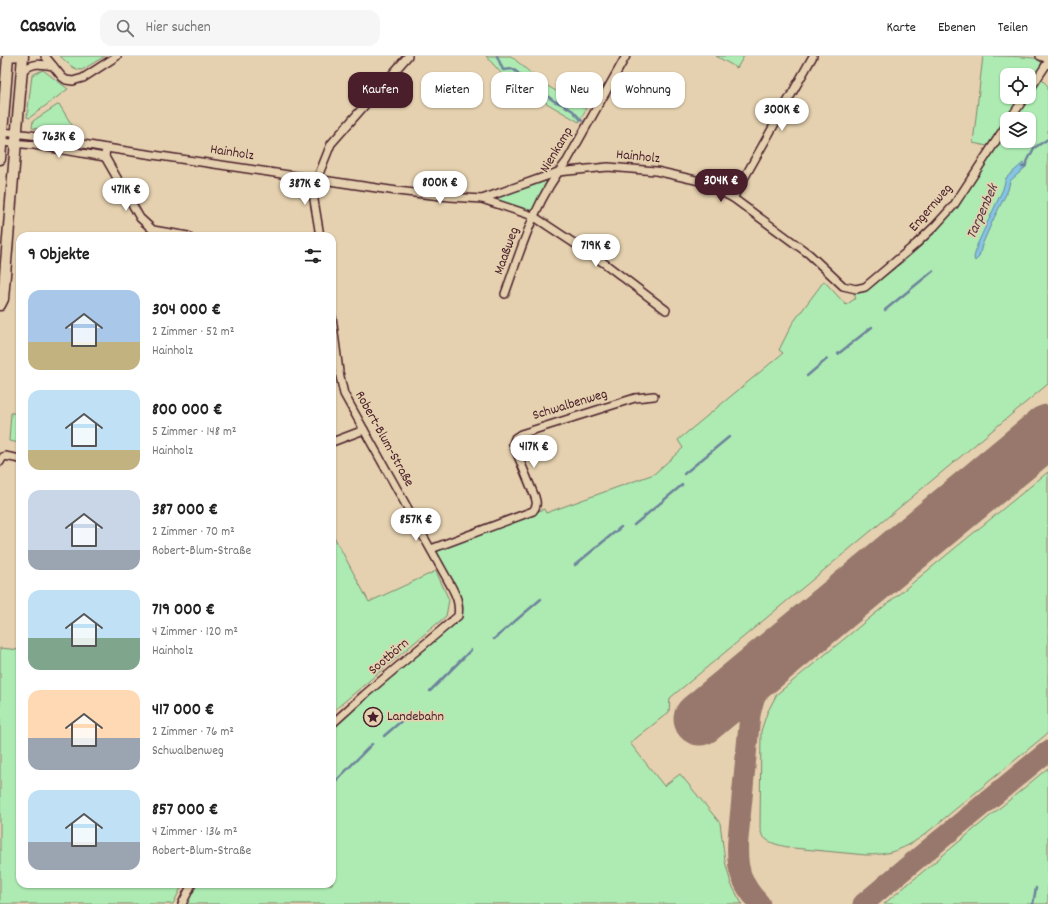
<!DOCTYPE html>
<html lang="de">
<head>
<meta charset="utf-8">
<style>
  body { margin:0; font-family:Dekko,sans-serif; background:#f6f6f6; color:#222; height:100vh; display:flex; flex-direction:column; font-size:15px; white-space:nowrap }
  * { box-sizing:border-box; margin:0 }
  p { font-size:13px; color:#767676 }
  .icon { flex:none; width:22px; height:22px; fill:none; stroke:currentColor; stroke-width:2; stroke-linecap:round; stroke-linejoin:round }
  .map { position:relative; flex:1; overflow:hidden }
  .details { position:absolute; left:16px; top:176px; width:320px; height:656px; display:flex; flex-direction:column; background:#fff; border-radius:12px; box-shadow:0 1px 3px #0004 }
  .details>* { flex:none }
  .guide { position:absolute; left:348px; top:16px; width:380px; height:36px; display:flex; gap:8px }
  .controls { position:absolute; left:1000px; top:12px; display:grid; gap:8px }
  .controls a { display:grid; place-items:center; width:36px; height:36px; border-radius:8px; background:#fff; box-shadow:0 1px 3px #0004; font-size:20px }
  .price { position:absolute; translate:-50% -34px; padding:0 9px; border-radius:14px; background:#fff; color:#222; font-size:13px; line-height:26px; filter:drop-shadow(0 1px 2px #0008) }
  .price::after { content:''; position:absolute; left:50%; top:24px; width:12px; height:9px; margin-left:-6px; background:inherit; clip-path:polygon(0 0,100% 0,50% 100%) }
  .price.selected { background:#4a1f2b; color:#fff }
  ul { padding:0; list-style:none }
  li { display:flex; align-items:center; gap:12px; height:100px; padding:0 12px }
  li span { display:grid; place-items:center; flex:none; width:112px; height:80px; border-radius:12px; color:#555 }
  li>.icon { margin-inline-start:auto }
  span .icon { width:48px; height:48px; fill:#fffc; stroke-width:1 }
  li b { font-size:17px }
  h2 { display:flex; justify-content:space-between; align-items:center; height:48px; padding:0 12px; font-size:17px }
  .chip { padding:0 14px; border-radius:12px; background:#fff; box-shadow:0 1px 3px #0004; font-size:14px; line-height:36px }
  .chip.selected { background:#4a1f2b; color:#fff }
  header { display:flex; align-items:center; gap:24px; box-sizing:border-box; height:56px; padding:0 20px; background:#fff; border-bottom:1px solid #e0e0e0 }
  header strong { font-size:19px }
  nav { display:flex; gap:22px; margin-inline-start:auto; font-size:14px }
  .search { width:280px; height:36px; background:#f6f6f6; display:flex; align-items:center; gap:10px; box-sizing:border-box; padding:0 14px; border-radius:12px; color:#767676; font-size:15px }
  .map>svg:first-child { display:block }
  .green { fill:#adebb2; stroke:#7c856e }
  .water { fill:#84c5e5; stroke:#6d839b }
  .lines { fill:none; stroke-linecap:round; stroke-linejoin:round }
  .stream { stroke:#6d839b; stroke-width:2.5 }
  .taxiway { stroke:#98786d; stroke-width:21 }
  .runway { stroke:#98786d; stroke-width:53 }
  .street-casing { stroke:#4a1f2b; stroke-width:10 }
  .secondary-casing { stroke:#4a1f2b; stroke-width:13 }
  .street { stroke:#e5d1af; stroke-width:7 }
  .secondary { stroke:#e5d1af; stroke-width:10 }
  .labels { text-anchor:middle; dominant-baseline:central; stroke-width:3.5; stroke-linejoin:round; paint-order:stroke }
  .street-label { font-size:14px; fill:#4a1f2b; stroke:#e5d1af }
  .poi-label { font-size:14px; fill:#4a1f2b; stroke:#e5d1af; text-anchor:start }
  .water-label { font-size:15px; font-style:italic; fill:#533847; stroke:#e5d1af }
</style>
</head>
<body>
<header>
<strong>Casavia</strong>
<div class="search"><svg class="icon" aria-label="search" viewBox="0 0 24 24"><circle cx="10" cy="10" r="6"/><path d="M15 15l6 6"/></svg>Hier suchen</div>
<nav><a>Karte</a><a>Ebenen</a><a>Teilen</a></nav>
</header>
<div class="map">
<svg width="1048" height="848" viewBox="0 0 1048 848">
  <rect width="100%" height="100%" fill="#e5d1af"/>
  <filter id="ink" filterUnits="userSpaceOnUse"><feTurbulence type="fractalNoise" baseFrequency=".025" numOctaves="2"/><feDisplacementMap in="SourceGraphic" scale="8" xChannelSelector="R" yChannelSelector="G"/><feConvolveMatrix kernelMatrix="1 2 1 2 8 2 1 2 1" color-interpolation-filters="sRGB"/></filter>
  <g filter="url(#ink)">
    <!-- green -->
    <g class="green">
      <path d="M60 0H105L82 14C73 14 67 6 60 0Z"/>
      <path d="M486 0H511L541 26 586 53 579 66 507 24Z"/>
      <path d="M716 0H744L737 12Z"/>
      <path d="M983 0C999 0 1024 0 1040 3 1045 12 1034 22 1029 29V19H1007V41H1021L987 90 973 87Z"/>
      <path d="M43 14 68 33 29 62 27 61 32 19Z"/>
      <path d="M1041 23 1048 30V328L670 642 669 656 630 687 664 730 680 718 720 767 725 805 731 828 742 848H186L196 828H332V673L365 644 460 563C463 556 464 550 461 543L436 494 544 453 546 457 654 418 683 392 678 384 783 297 779 294 792 268 824 225 846 249 856 242 854 239 856 237 863 236 869 233C886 219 905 205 921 190 955 156 981 116 1007 76V85H1029V63H1015Z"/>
      <path d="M59 48 78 79 32 72 33 65Z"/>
      <path d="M32 83 98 93 101 96 96 97 32 86Z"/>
      <path d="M544 125 549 127 534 154 528 156 499 147 497 144 498 141Z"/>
      <path d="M11 357H20V387L9 385Z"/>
      <path d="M1048 416V677L924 779C905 793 889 799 866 799L793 792C783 790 768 788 762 779 761 777 761 775 760 773L761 675 767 657 777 638Z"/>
      <path d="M332 477 369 546 436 515 449 544 446 560 332 656Z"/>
      <path d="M0 592 20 594V828H183L173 848H0Z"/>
      <path d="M1048 712V848H884Z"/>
    </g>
    <!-- water -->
    <path class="water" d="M1023 107 1027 110 1010 125 1008 134 993 164 982 189 979 201 975 205 974 202 977 189 1003 133 1006 122Z"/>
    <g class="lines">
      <!-- stream -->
      <g class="stream">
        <path d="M497 0 503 14 513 13 518 17 524 26 535 31 554 45 562 48 573 55 582 65"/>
        <path d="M1022 111 1025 110 1034 92 1048 83"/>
        <path d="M885 254 933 215"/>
        <path d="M838 298 872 271"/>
        <path d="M807 320 827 303"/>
        <path d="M684 418 729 381"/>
        <path d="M634 469 682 429"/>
        <path d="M575 509 621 471"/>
        <path d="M494 583 541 543"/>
        <path d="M430 635 471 594"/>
        <path d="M384 680 406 661"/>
        <path d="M332 729 372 688"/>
        <path d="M1033 848 1036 832"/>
      </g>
      <!-- taxiway -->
      <g class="taxiway">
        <path d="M760 848C740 827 736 811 738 783L750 659C754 639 762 618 776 603 784 594 793 587 801 579"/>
        <path d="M863 848 901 816 1048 695"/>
      </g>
      <!-- runway -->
      <path class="runway" d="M700 663 1048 375"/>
      <defs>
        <g id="street">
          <path d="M13 0V1H16V0"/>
          <path d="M45 0 62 21 66 24 73 25 76 24 83 22 117 0"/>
          <path d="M1040 0 1048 3"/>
          <path d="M21 15C34 7 38 7 53 10"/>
          <path d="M1029 35 1048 6"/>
          <path d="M1010 63 1025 41"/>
          <path d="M2 76 31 79 106 92 397 135 450 141 482 143 558 116 608 111 656 115 700 125 733 142 809 198 843 230 856 233 865 231 916 188 935 170 954 149 1007 68"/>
          <path d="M1 86 34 89 105 101"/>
          <path d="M106 92 105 101 140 162 153 174 188 180"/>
          <path d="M733 142 813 0"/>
          <path d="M482 143 533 160 604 207 666 254"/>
          <path d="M320 180 314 144 315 128 331 88 408 0"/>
          <path d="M505 238C521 193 536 142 567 105L626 0"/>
          <path d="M332 261 339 316 344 338 450 528C456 539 460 547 458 560L364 639 332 668"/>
          <path d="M332 386 364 374"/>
          <path d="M0 406 3 401 5 400 20 403"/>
          <path d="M431 493 533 455C537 450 537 447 535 441L513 388 515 382 521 378 635 342 654 340"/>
          <path d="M182 848 192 828"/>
        </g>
        <g id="secondary">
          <path d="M0 103 8 0"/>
          <path d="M0 249 3 243 23 0"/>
        </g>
      </defs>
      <!-- street casing -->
      <use href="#street" class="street-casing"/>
      <!-- secondary casing -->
      <use href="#secondary" class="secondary-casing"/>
      <!-- street -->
      <use href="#street" class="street"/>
      <!-- secondary -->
      <use href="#secondary" class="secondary"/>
    </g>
  </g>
  <!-- icons -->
  <defs>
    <symbol id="sight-ring" viewBox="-11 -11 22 22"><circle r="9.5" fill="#e5d1af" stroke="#4a1f2b" stroke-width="1.5"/><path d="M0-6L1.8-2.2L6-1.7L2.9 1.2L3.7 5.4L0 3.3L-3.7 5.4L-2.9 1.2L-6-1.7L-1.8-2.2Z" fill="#4a1f2b"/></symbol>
  </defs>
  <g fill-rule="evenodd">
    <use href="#sight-ring" x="362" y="650" width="22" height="22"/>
  </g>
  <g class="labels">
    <!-- street labels -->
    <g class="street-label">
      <text transform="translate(557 94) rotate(-59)">Nienkamp</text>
      <text transform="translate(232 97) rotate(9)">Hainholz</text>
      <text transform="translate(638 101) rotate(6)">Hainholz</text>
      <text transform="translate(931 152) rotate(-49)">Engernweg</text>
      <text transform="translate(507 195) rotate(-70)">Maaßweg</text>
      <text transform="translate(570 349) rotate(-17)">Schwalbenweg</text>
      <text transform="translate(384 383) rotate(61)">Robert-Blum-Straße</text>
      <text transform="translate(389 601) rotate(-40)">Sootbörn</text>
    </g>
    <!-- poi labels -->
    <g class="poi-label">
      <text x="387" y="661">Landebahn</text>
    </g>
    <!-- water labels -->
    <g class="water-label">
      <text transform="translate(983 156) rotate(-66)">Tarpenbek</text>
    </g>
  </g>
</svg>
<div class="controls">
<a><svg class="icon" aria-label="locate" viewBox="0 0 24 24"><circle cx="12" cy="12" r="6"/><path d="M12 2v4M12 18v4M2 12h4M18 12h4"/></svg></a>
<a><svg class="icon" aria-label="layers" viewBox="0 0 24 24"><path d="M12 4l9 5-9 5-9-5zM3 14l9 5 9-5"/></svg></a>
</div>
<b class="price" style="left:782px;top:76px">300K €</b>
<b class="price" style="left:59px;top:103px">763K €</b>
<b class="price selected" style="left:721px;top:147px">304K €</b>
<b class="price" style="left:440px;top:149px">800K €</b>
<b class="price" style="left:305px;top:150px">387K €</b>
<b class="price" style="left:126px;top:156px">471K €</b>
<b class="price" style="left:596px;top:212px">719K €</b>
<b class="price" style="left:534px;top:413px">417K €</b>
<b class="price" style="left:416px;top:486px">857K €</b>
<div class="guide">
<a class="chip selected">Kaufen</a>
<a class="chip">Mieten</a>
<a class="chip">Filter</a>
<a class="chip">Neu</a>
<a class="chip">Wohnung</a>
</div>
<section class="details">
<h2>9 Objekte<svg class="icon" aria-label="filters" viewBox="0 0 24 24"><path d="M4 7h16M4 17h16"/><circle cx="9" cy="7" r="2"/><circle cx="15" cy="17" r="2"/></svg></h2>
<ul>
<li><span style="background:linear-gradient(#a9c7e8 65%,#c2b280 0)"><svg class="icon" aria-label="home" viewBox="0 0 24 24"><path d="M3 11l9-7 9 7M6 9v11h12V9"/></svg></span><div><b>304 000 €</b><p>2 Zimmer · 52 m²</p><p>Hainholz</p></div></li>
<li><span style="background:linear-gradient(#bfe0f5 75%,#c2b280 0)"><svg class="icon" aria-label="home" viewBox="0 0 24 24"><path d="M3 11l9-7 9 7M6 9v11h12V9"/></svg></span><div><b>800 000 €</b><p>5 Zimmer · 148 m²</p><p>Hainholz</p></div></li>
<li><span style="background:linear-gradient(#c9d6e8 75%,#9aa5b1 0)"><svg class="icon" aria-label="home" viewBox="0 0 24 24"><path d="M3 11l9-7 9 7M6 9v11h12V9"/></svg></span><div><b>387 000 €</b><p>2 Zimmer · 70 m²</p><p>Robert-Blum-Straße</p></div></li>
<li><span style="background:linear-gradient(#bfe0f5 60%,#7fa58c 0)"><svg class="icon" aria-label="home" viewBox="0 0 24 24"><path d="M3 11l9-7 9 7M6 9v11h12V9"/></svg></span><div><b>719 000 €</b><p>4 Zimmer · 120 m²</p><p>Hainholz</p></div></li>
<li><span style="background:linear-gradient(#ffd9b3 60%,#9aa5b1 0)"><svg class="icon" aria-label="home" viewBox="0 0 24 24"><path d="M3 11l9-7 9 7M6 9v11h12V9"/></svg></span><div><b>417 000 €</b><p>2 Zimmer · 76 m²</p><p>Schwalbenweg</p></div></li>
<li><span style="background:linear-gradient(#bfe0f5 65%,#9aa5b1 0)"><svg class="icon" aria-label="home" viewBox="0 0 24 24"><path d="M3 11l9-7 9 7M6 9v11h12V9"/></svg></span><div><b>857 000 €</b><p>4 Zimmer · 136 m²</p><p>Robert-Blum-Straße</p></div></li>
</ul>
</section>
</div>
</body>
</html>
